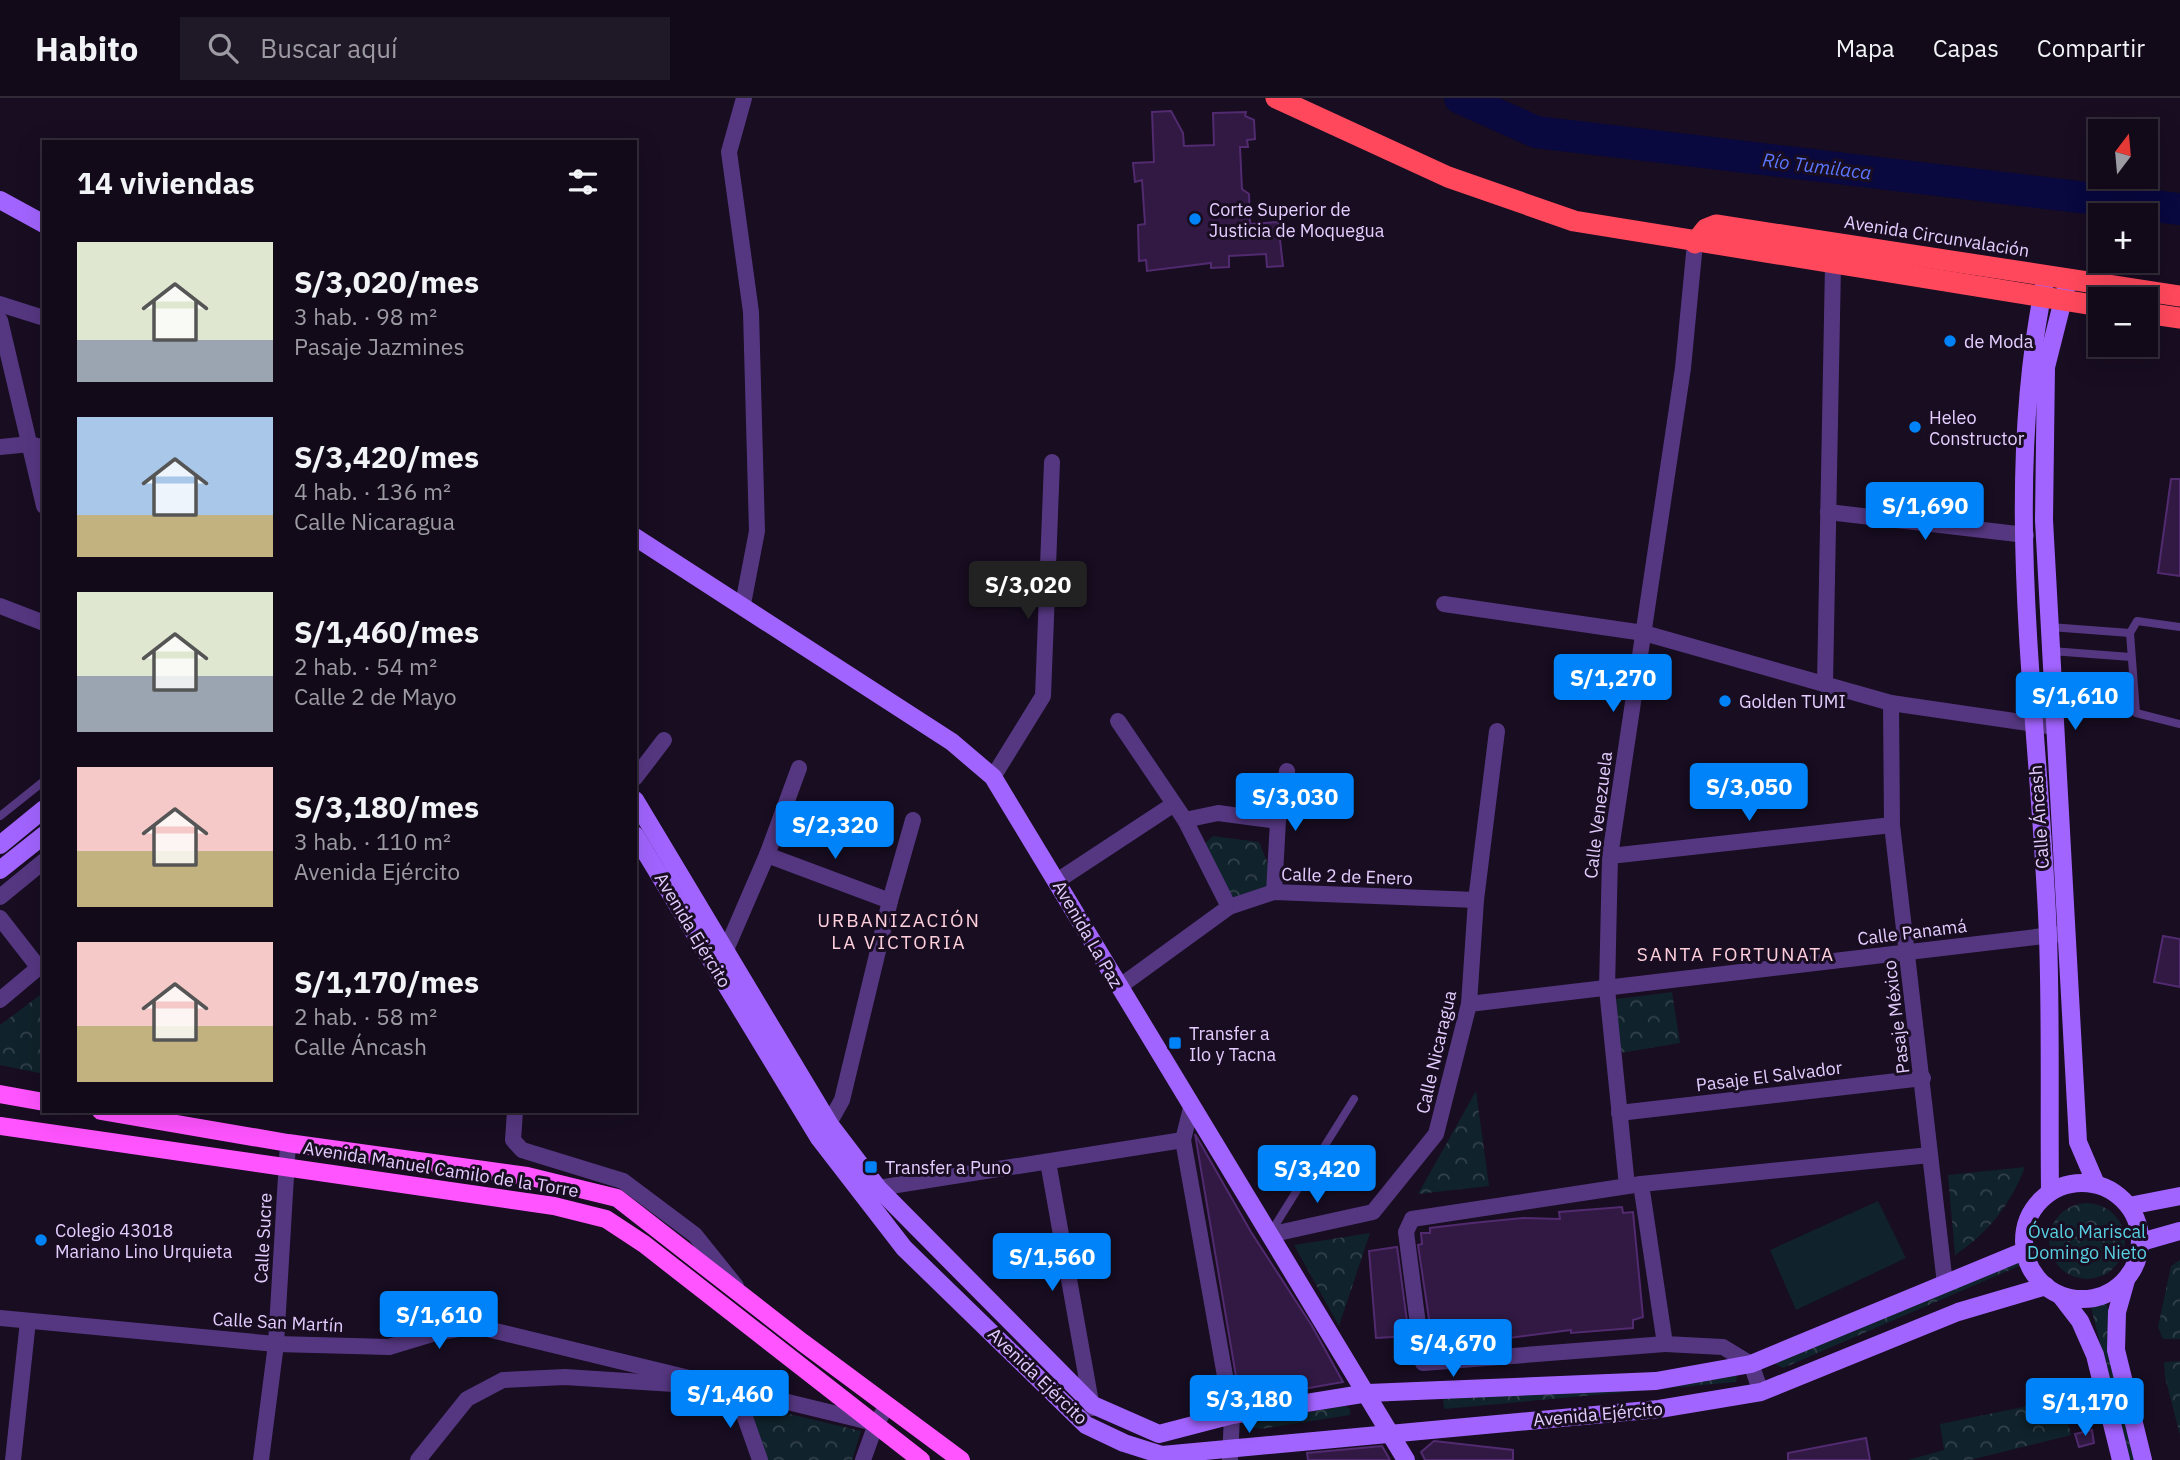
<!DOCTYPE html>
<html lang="es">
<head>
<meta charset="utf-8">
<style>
  body { margin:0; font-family:"IBM Plex Sans",sans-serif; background:#1f1826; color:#f1f3f6; height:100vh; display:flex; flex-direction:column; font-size:26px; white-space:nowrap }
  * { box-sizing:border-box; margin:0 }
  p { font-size:23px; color:#9c9aa2 }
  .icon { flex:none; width:38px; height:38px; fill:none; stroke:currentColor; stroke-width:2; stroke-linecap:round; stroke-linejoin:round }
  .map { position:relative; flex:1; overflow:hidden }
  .sheet { position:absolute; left:42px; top:42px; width:595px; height:973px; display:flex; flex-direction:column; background:#120a19; border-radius:0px; box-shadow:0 7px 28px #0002,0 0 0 2px #312b38 }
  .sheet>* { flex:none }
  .needle { width:46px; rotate:16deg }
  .tools { position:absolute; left:2088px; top:21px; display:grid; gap:14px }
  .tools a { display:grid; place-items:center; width:70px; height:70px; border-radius:0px; background:#120a19; box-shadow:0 7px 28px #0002,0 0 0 2px #312b38; font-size:35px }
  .price { position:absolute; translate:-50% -60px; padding:0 16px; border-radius:7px; background:#0083f8; color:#fff; font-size:23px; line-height:46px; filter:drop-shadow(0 2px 4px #0008) }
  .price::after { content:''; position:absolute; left:50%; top:42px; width:21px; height:16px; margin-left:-10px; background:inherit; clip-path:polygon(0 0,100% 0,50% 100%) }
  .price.on { background:#222; color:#fff }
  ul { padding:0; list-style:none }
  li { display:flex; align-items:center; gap:21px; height:175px; padding:0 35px }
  li span { display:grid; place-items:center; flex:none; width:196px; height:140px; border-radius:0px; color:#555 }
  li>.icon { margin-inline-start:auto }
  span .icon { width:84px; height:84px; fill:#fffc; stroke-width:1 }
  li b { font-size:30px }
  h2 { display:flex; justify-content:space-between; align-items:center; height:84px; padding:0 35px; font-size:30px }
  header { display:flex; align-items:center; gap:42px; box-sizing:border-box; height:98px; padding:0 35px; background:#120a19; border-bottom:2px solid #312b38 }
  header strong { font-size:33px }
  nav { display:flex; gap:38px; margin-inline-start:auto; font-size:24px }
  .search { width:490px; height:63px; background:#1f1826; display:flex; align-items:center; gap:18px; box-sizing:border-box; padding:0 24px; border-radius:0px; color:#9c9aa2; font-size:26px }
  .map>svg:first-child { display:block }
  .grass { fill:#10222b }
  .park { fill:url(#park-crowns) }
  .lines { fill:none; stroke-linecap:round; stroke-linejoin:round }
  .river { stroke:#09083f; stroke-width:32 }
  .building { fill:#311943; stroke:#512a6f; stroke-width:2 }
  .lane { stroke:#553781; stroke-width:8 }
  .street { stroke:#553781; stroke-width:16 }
  .secondary { stroke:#a264ff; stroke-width:18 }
  .primary { stroke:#ff54ff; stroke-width:18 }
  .highway { stroke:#ff485c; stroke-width:21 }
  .poi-dot { fill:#0083f8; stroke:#180d21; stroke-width:2.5 }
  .labels { text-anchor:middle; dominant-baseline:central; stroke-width:6; stroke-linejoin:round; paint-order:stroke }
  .poi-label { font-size:18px; fill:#e5cdff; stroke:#180d21; text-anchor:start }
  .street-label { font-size:18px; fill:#e5cdff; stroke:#180d21 }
  .park-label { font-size:18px; fill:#58d0e1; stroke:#180d21 }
  .water-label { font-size:19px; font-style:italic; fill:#5b76ff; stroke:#180d21 }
  .neighbourhood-label { font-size:19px; letter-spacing:2px; fill:#ffcfdc; stroke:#180d21 }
</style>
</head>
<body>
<header>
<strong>Habito</strong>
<div class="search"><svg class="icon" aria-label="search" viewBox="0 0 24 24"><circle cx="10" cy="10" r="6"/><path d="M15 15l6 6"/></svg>Buscar aquí</div>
<nav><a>Mapa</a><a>Capas</a><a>Compartir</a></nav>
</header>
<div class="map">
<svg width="2180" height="1362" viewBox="0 0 2180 1362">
  <defs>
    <pattern id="park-crowns" width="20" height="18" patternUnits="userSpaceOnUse" patternTransform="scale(1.75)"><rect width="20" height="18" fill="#10222b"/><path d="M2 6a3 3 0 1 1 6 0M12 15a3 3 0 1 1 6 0" fill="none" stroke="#33414b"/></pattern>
  </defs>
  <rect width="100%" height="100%" fill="#180d21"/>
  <!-- grass -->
  <path class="grass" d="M1878 1103 1906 1160 1796 1212 1770 1152Z"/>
  <!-- park -->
  <g class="park">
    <path d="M1213 738 1259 744 1269 768 1267 795 1237 804 1199 751Z"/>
    <path d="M44 894V976L0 967V927Z"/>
    <path d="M1672 894 1680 945 1620 955 1616 901Z"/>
    <path d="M1476 993 1489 1088 1418 1096Z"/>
    <path d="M2025 1069C2011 1106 1988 1135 1955 1157L1948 1077Z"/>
    <circle cx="2087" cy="1143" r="38"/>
    <path d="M1370 1135 1339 1228 1294 1147Z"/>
    <path d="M2180 1162V1241H2163L2158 1229 2171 1168Z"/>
    <path d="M2020 1164 2019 1168 1783 1270 1773 1265Z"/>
    <path d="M2095 1202 2106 1204 2108 1211 2137 1362H2130L2090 1206Z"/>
    <path d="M2180 1263V1337L2165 1279 2164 1264Z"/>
    <path d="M1737 1276 1736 1284 1444 1311 1443 1300Z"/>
    <path d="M2062 1301 2071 1337 1970 1362H1908L1944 1352 1940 1326Z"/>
    <path d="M743 1305 861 1333 852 1362H763Z"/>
    <path d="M1345 1308 1350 1311V1317L1261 1331 1252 1329 1256 1323Z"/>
  </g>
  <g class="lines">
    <!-- river -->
    <path class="river" d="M1460 0 1536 34 2180 111"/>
  </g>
  <!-- building -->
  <g class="building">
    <path d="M1171 13 1183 35 1184 48 1214 47 1213 15 1246 14 1245 18 1254 22 1255 41 1247 42 1248 49H1240L1242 91 1249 96 1250 126 1278 124 1283 168 1267 169 1266 156 1229 158V169L1211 170V165L1147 173 1146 162 1139 163 1138 127 1145 126 1142 82 1135 84 1133 65 1154 64 1152 14Z"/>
    <path d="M2171 381H2180V478L2158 475Z"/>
    <path d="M2163 838 2180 841V889L2154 884Z"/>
    <path d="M1195 1036 1251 1134 1312 1228 1343 1284 1240 1302Z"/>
    <path d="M1622 1109 1623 1115 1633 1114 1643 1219 1633 1222V1230L1571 1235V1232L1486 1243 1445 1245 1444 1239 1432 1241 1418 1147 1422 1146 1421 1135H1430V1130L1472 1125 1523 1120 1560 1121 1559 1114Z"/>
    <path d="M1397 1149 1409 1238 1376 1240 1369 1153Z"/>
    <path d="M2092 1332 2094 1345 2079 1349 2075 1336Z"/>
    <path d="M1866 1340 1870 1362H1788V1355Z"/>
    <path d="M1434 1343 1513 1352V1362H1425L1421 1354Z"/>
    <path d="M1382 1348 1390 1362H1308L1307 1355Z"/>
  </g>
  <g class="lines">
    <!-- lane -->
    <g class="lane">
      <path d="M2050 529 2130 535"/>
      <path d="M2180 529 2137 523 2130 535 2136 615 2180 626"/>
      <path d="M2051 553 2131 559"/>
      <path d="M0 718 44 683"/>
      <path d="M1271 1134 1354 1001"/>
    </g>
    <!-- street -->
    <g class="street">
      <path d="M0 206 44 220"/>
      <path d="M0 222 44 408"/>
      <path d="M0 349 30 346 44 350"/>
      <path d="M1828 414 2026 437"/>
      <path d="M743 506 757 433 751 214 729 54 744 0"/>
      <path d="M1444 506 1644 535 1891 605 2055 629"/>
      <path d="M0 508 44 525"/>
      <path d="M1825 586 1833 167"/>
      <path d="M1891 605 1892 727 1945 1186"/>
      <path d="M1118 623 1185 722 1229 809"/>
      <path d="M993 679 1043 598 1052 364"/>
      <path d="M635 680 664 642"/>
      <path d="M1185 722 1218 715 1278 723"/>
      <path d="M767 757 890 803"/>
      <path d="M1610 758 1892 727"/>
      <path d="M1057 783 1174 706"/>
      <path d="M1274 794 1278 723 1287 673"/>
      <path d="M0 799 44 763"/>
      <path d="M0 820 39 870"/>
      <path d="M722 861 767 757 799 670"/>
      <path d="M1119 889 1229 809 1274 794 1476 802"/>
      <path d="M0 902 44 865"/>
      <path d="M1469 906 2061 836"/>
      <path d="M1191 1010 1183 1042 1232 1317 1230 1362"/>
      <path d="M515 1013 513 1042 522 1052 623 1083 695 1137 736 1188"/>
      <path d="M1619 1015 1923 980"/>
      <path d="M824 1034 842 1002 890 803 913 722"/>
      <path d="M1048 1064 1092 1310"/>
      <path d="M1641 1086 1665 1246 1723 1249 1751 1266 1761 1294"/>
      <path d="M1627 1088 1607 891 1610 758 1683 270 1695 145"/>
      <path d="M878 1090 1183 1042"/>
      <path d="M1269 1137 1373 1114 1436 1036 1469 906 1476 802 1497 633"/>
      <path d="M0 1220 276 1246 389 1249 432 1236 475 1228 874 1325"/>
      <path d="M1665 1246 1423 1265 1406 1134 1412 1121 1641 1086 1930 1057"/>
      <path d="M729 1290 735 1291 760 1362"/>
      <path d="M13 1362 28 1223"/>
      <path d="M261 1362 276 1246 288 1045"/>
      <path d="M418 1362 467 1301 503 1282 565 1279 689 1287"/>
      <path d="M863 1362 876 1326 887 1308"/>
    </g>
    <!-- secondary -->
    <g class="secondary">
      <path d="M0 102 44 126"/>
      <path d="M2046 178C1999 395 2040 619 2048 839 2051 924 2049 1009 2050 1094"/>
      <path d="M2066 190 2046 269 2044 422 2078 1044 2096 1086"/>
      <path d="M635 439 952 644 993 679 1406 1362"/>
      <path d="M635 702 830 1027 878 1090 1093 1307 1159 1336 1232 1317 1368 1295 1656 1283 1751 1266 2024 1153"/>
      <path d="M635 737 819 1040 904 1150 1086 1327 1124 1345 1162 1357 1659 1311 1761 1294 1958 1214 2046 1188"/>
      <path d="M0 747 44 711"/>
      <path d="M0 772 44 737"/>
      <circle cx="2082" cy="1143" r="58"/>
      <path d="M2129 1108 2180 1098"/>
      <path d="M2141 1144 2180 1133"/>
      <path d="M2126 1182 2117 1214 2116 1252 2143 1362"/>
      <path d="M2060 1197 2080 1223 2095 1257 2121 1362"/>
    </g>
    <!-- primary -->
    <g class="primary">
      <path d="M0 996 44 1004"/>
      <path d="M101 1013 288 1045 527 1078 617 1100 802 1244 961 1362"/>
      <path d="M0 1028 554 1108 606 1121 644 1146 921 1362"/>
    </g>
    <!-- highway -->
    <g class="highway">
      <path d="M1276 0 1448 79 1574 123 2100 208"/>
      <path d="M1695 145 1706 131 1716 127 2180 198"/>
      <path d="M2146 215 2180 220"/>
    </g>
  </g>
  <!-- markers -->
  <g class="poi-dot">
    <circle cx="1195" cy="121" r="7"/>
    <circle cx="1950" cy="243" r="7"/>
    <circle cx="1915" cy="329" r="7"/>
    <circle cx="1725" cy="603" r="7"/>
    <rect x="1168" y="938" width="14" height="14" rx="3.5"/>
    <rect x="864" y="1062" width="14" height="14" rx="3.5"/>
    <circle cx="41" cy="1142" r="7"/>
  </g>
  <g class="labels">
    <!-- poi labels -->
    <g class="poi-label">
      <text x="1209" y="111">Corte Superior de<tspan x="1209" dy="21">Justicia de Moquegua</tspan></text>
      <text x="1964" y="243">de Moda</text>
      <text x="1929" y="319">Heleo<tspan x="1929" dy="21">Constructor</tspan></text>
      <text x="1739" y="603">Golden TUMI</text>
      <text x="1189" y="935">Transfer a<tspan x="1189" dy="21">Ilo y Tacna</tspan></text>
      <text x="885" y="1069">Transfer a Puno</text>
      <text x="55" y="1132">Colegio 43018<tspan x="55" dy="21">Mariano Lino Urquieta</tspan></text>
    </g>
    <!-- street labels -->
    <g class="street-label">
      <text transform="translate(1937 138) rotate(9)">Avenida Circunvalación</text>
      <text transform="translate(1598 717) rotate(-83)">Calle Venezuela</text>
      <text transform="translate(2039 719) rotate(-94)">Calle Áncash</text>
      <text transform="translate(1347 778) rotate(2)">Calle 2 de Enero</text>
      <text transform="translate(693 832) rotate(59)">Avenida Ejército</text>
      <text transform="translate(1912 834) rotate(-7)">Calle Panamá</text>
      <text transform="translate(1088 836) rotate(60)">Avenida La Paz</text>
      <text transform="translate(1896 919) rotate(-97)">Pasaje México</text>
      <text transform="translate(1436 954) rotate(-77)">Calle Nicaragua</text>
      <text transform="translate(1769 978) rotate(-7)">Pasaje El Salvador</text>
      <text transform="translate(441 1071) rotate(9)">Avenida Manuel Camilo de la Torre</text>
      <text transform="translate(263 1140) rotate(-87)">Calle Sucre</text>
      <text transform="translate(278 1224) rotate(3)">Calle San Martín</text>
      <text transform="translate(1038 1278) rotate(44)">Avenida Ejército</text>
      <text transform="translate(1598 1316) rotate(-5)">Avenida Ejército</text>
    </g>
    <!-- park labels -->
    <g class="park-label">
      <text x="2087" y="1133">Óvalo Mariscal<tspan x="2087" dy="21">Domingo Nieto</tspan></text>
    </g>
    <!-- water labels -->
    <g class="water-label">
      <text transform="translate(1817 68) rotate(7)">Río Tumilaca</text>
    </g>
    <!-- neighbourhood labels -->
    <g class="neighbourhood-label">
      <text x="899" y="822">URBANIZACIÓN<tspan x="899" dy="22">LA VICTORIA</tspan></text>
      <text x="1736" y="856">SANTA FORTUNATA</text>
    </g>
  </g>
</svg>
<div class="tools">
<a><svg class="needle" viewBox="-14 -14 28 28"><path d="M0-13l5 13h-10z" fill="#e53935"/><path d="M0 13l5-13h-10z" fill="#9c9aa2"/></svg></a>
<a>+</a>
<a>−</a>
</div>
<b class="price" style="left:1925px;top:444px">S/1,690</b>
<b class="price on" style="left:1028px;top:523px">S/3,020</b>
<b class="price" style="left:1613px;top:616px">S/1,270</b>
<b class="price" style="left:2075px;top:634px">S/1,610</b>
<b class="price" style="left:1749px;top:725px">S/3,050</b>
<b class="price" style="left:1295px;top:735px">S/3,030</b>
<b class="price" style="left:835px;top:763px">S/2,320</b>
<b class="price" style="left:1317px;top:1107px">S/3,420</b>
<b class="price" style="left:1052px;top:1195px">S/1,560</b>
<b class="price" style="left:439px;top:1253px">S/1,610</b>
<b class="price" style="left:1453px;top:1281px">S/4,670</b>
<b class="price" style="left:730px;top:1332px">S/1,460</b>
<b class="price" style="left:1249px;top:1337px">S/3,180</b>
<b class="price" style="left:2085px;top:1340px">S/1,170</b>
<section class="sheet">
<h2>14 viviendas<svg class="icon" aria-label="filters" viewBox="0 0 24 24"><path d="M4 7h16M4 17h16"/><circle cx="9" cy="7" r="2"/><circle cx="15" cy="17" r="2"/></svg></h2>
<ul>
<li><span style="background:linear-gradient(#dfe7d0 70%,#9aa5b1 0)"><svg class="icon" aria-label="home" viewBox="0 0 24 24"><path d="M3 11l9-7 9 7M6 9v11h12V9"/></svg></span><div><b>S/3,020/mes</b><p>3 hab. · 98 m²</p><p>Pasaje Jazmines</p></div></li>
<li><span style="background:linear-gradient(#a9c7e8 70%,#c2b280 0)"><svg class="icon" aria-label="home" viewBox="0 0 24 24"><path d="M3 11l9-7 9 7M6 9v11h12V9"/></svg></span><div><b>S/3,420/mes</b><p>4 hab. · 136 m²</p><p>Calle Nicaragua</p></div></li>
<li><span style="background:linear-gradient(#dfe7d0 60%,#9aa5b1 0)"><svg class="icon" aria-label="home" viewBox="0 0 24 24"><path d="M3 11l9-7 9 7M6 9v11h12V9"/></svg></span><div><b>S/1,460/mes</b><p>2 hab. · 54 m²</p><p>Calle 2 de Mayo</p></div></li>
<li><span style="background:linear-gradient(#f6c9c9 60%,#c2b280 0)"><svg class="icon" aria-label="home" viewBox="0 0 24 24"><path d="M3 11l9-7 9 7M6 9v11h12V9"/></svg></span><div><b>S/3,180/mes</b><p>3 hab. · 110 m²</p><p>Avenida Ejército</p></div></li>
<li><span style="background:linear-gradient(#f6c9c9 60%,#c2b280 0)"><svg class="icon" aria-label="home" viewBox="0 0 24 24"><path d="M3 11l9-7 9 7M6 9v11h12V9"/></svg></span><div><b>S/1,170/mes</b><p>2 hab. · 58 m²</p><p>Calle Áncash</p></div></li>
</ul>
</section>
</div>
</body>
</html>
